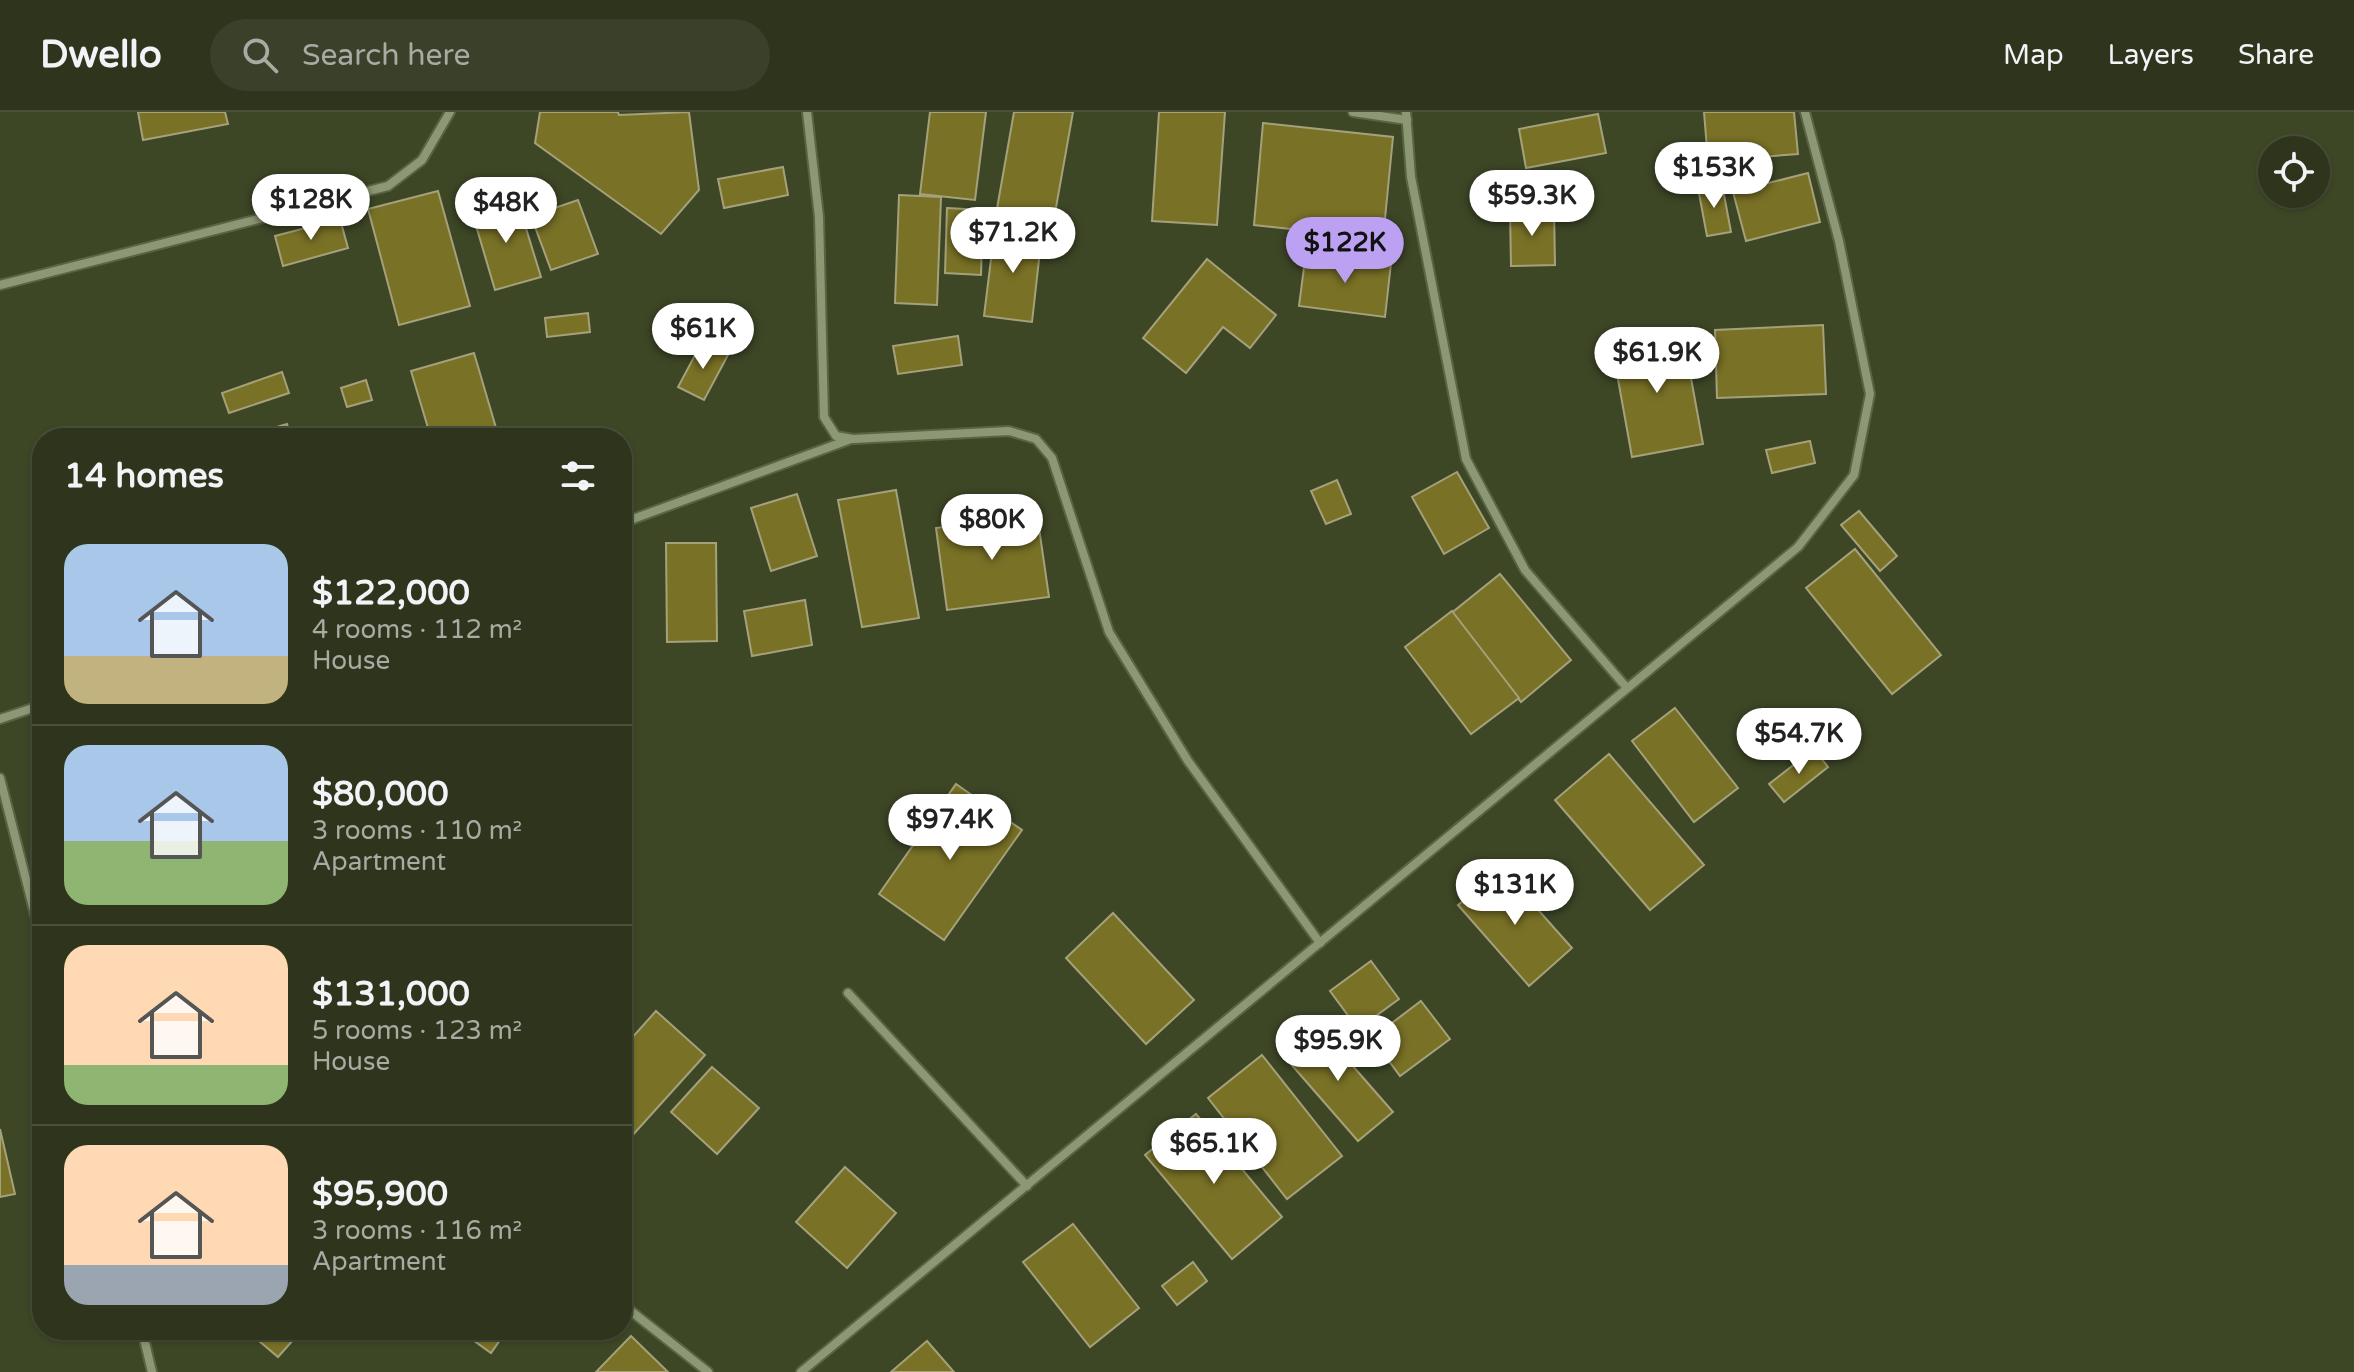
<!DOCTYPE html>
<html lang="en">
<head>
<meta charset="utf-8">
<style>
  body { margin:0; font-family:"Varela Round",sans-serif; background:#3a4029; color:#f1f3f6; height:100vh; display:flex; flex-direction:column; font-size:30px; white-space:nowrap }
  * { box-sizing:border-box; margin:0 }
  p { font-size:26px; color:#a7aba3 }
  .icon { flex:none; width:44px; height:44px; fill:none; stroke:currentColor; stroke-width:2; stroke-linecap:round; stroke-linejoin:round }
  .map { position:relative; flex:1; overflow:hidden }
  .sheet { position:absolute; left:32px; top:316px; width:600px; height:912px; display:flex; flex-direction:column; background:#2e351c; border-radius:32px; box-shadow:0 2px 6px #0004,0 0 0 2px #49503b }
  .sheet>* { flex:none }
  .buttons { position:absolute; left:2258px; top:24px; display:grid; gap:16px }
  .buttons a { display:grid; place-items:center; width:72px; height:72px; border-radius:50%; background:#2e351c; box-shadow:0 2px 6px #0004,0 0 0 2px #49503b; font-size:40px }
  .price { position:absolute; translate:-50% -68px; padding:0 18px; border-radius:28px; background:#fff; color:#222; font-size:26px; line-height:52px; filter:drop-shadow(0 2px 4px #0008) }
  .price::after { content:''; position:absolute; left:50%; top:48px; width:24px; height:18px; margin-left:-12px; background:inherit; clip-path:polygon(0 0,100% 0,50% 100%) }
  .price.active { background:#bca0f2; color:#111 }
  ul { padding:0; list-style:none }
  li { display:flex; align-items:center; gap:24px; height:200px; padding:0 32px }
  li+li { border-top:2px solid #49503b }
  li span { display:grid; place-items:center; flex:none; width:224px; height:160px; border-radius:24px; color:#555 }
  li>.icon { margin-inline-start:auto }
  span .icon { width:96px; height:96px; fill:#fffc; stroke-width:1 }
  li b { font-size:34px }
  h2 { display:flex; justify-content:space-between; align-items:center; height:96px; padding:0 32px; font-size:34px }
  header { display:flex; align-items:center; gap:48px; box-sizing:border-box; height:112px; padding:0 40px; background:#2e351c; border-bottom:2px solid #49503b }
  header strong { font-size:38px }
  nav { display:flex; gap:44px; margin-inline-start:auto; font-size:28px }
  .search { width:560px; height:72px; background:#3a4029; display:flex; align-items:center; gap:20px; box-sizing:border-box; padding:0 28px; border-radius:44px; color:#a7aba3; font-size:30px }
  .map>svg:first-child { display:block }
  .building { fill:#797126; stroke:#a5a17a; stroke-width:2 }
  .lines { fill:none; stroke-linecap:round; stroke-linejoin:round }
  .street-casing { stroke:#5b6347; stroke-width:12 }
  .street { stroke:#8c9874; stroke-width:8 }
</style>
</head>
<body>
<header>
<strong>Dwello</strong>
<div class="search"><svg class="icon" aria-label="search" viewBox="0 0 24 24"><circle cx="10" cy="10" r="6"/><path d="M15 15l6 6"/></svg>Search here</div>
<nav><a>Map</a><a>Layers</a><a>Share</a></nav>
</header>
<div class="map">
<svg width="2354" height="1260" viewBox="0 0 2354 1260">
  <rect width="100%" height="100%" fill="#3d4726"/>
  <!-- building -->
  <g class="building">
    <path d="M138 0H225L228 12 143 28Z"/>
    <path d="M540 0H618L619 3 689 0 699 78 661 122 535 31Z"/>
    <path d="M930 0H986L975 88 920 82Z"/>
    <path d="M1014 0H1073L1052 118 995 108Z"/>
    <path d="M1159 0H1225L1217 113 1152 109Z"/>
    <path d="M1704 0H1794L1798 42 1708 49Z"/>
    <path d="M1598 2 1606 41 1526 56 1519 17Z"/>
    <path d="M1263 11 1393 25 1383 127 1254 113Z"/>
    <path d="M783 55 788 83 724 96 718 67Z"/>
    <path d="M1808 61 1820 110 1746 129 1733 80Z"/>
    <path d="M1722 72 1731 120 1707 124 1698 76Z"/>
    <path d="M438 79 470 194 399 213 368 97Z"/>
    <path d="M899 83 941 85 937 193 895 191Z"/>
    <path d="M517 87 541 165 495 178 472 100Z"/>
    <path d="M578 88 598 142 551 158 531 104Z"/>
    <path d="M947 96 983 98 981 163 945 161Z"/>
    <path d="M1554 97 1555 153 1511 154 1510 98Z"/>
    <path d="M340 107 348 136 283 154 275 124Z"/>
    <path d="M995 115 1042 121 1032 210 984 204Z"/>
    <path d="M1306 140 1391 151 1385 205 1299 194Z"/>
    <path d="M1207 147 1276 203 1250 236 1223 215 1186 261 1143 226Z"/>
    <path d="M588 201 590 220 547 225 545 206Z"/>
    <path d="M1823 213 1826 282 1717 286 1715 218Z"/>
    <path d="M1683 222 1703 332 1632 345 1612 234Z"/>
    <path d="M958 224 962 253 898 262 893 234Z"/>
    <path d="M702 230 728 243 704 288 678 275Z"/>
    <path d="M474 241 499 326H431L411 259Z"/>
    <path d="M282 260 289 281 229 301 222 281Z"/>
    <path d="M366 268 372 288 347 295 341 276Z"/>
    <path d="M287 312 291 326H238Z"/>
    <path d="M1810 329 1815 351 1772 361 1766 338Z"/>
    <path d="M1457 360 1489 416 1444 442 1412 385Z"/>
    <path d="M1337 368 1351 402 1326 412 1311 379Z"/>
    <path d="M896 378 919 506 862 515 838 388Z"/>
    <path d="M797 382 817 444 771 459 751 396Z"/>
    <path d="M1859 399 1897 444 1880 459 1841 413Z"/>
    <path d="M1037 402 1049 485 947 498 936 416Z"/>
    <path d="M666 431H716L717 529 667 530Z"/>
    <path d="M1855 437 1941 543 1892 582 1806 476Z"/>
    <path d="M1500 462 1571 548 1521 590 1449 503Z"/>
    <path d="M805 488 812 533 752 544 744 499Z"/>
    <path d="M1452 499 1519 586 1471 622 1405 535Z"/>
    <path d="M1675 596 1738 676 1694 710 1632 629Z"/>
    <path d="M1814 637 1828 655 1784 690 1769 672Z"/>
    <path d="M1609 642 1704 753 1650 798 1555 688Z"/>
    <path d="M956 672 1022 718 944 828 879 782Z"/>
    <path d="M1501 756 1572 836 1529 874 1458 793Z"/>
    <path d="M1113 801 1194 888 1146 932 1066 846Z"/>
    <path d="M1371 849 1399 887 1358 917 1330 879Z"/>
    <path d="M1421 889 1450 927 1400 964 1372 926Z"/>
    <path d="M656 899 705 943 630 1026 622 1019V937Z"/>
    <path d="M1317 913 1393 1000 1358 1029 1283 943Z"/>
    <path d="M1262 943 1342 1044 1287 1087 1208 986Z"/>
    <path d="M712 955 759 996 717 1042 671 1000Z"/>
    <path d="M1196 1002 1282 1105 1232 1147 1145 1043Z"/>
    <path d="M0 1017 15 1082 0 1085Z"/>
    <path d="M845 1055 896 1101 847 1156 796 1110Z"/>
    <path d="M1073 1112 1139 1196 1090 1235 1023 1150Z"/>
    <path d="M1193 1150 1207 1169 1177 1193 1162 1174Z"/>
    <path d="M246 1218H302L278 1245Z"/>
    <path d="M459 1218H507L491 1241Z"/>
    <path d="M631 1224 668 1260H596Z"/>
    <path d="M927 1229 954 1260H891Z"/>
  </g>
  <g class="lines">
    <defs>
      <g id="street">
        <path d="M807 0 819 105 824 305 836 324 853 327 1009 319 1036 327 1052 346 1109 520 1188 649 1320 831"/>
        <path d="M1353 0 1407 8"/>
        <path d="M1406 0 1411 65 1466 347 1525 458 1627 576"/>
        <path d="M0 173 388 74 422 48 450 0"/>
        <path d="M622 411 851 327"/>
        <path d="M0 607 42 593"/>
        <path d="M0 666 42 830"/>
        <path d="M848 881 1027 1074"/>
        <path d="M622 1192 708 1260"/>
        <path d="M142 1218 152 1260"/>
        <path d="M801 1260 1798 435 1854 363 1870 282 1839 129 1805 0"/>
      </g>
    </defs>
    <!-- street casing -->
    <use href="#street" class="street-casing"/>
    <!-- street -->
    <use href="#street" class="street"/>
  </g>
</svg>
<div class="buttons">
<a><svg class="icon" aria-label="locate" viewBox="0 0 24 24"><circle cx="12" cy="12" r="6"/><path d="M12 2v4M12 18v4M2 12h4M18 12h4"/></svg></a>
</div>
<b class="price" style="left:1714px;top:98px">$153K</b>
<b class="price" style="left:1532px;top:126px">$59.3K</b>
<b class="price" style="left:311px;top:130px">$128K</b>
<b class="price" style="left:506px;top:133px">$48K</b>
<b class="price" style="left:1013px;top:163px">$71.2K</b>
<b class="price active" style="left:1345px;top:173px">$122K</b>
<b class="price" style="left:703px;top:259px">$61K</b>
<b class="price" style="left:1657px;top:283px">$61.9K</b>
<b class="price" style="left:992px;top:450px">$80K</b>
<b class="price" style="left:1799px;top:664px">$54.7K</b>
<b class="price" style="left:950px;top:750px">$97.4K</b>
<b class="price" style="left:1515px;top:815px">$131K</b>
<b class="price" style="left:1338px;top:971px">$95.9K</b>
<b class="price" style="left:1214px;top:1074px">$65.1K</b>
<section class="sheet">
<h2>14 homes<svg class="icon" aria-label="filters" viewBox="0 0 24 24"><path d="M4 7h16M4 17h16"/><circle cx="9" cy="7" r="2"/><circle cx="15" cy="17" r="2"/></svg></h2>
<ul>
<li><span style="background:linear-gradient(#a9c7e8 70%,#c2b280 0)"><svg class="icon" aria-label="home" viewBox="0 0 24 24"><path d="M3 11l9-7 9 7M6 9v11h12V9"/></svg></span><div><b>$122,000</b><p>4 rooms · 112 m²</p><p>House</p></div></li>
<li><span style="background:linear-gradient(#a9c7e8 60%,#8fb573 0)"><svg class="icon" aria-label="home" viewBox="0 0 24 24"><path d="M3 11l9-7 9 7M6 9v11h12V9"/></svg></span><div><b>$80,000</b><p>3 rooms · 110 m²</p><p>Apartment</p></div></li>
<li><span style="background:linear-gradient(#ffd9b3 75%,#8fb573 0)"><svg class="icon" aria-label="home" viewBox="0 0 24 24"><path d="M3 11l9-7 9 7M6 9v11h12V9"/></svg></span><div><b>$131,000</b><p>5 rooms · 123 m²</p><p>House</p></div></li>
<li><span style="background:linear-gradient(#ffd9b3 75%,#9aa5b1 0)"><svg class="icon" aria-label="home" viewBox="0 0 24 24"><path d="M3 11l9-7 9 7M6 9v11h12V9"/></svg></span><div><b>$95,900</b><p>3 rooms · 116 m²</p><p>Apartment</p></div></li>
</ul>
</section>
</div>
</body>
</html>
